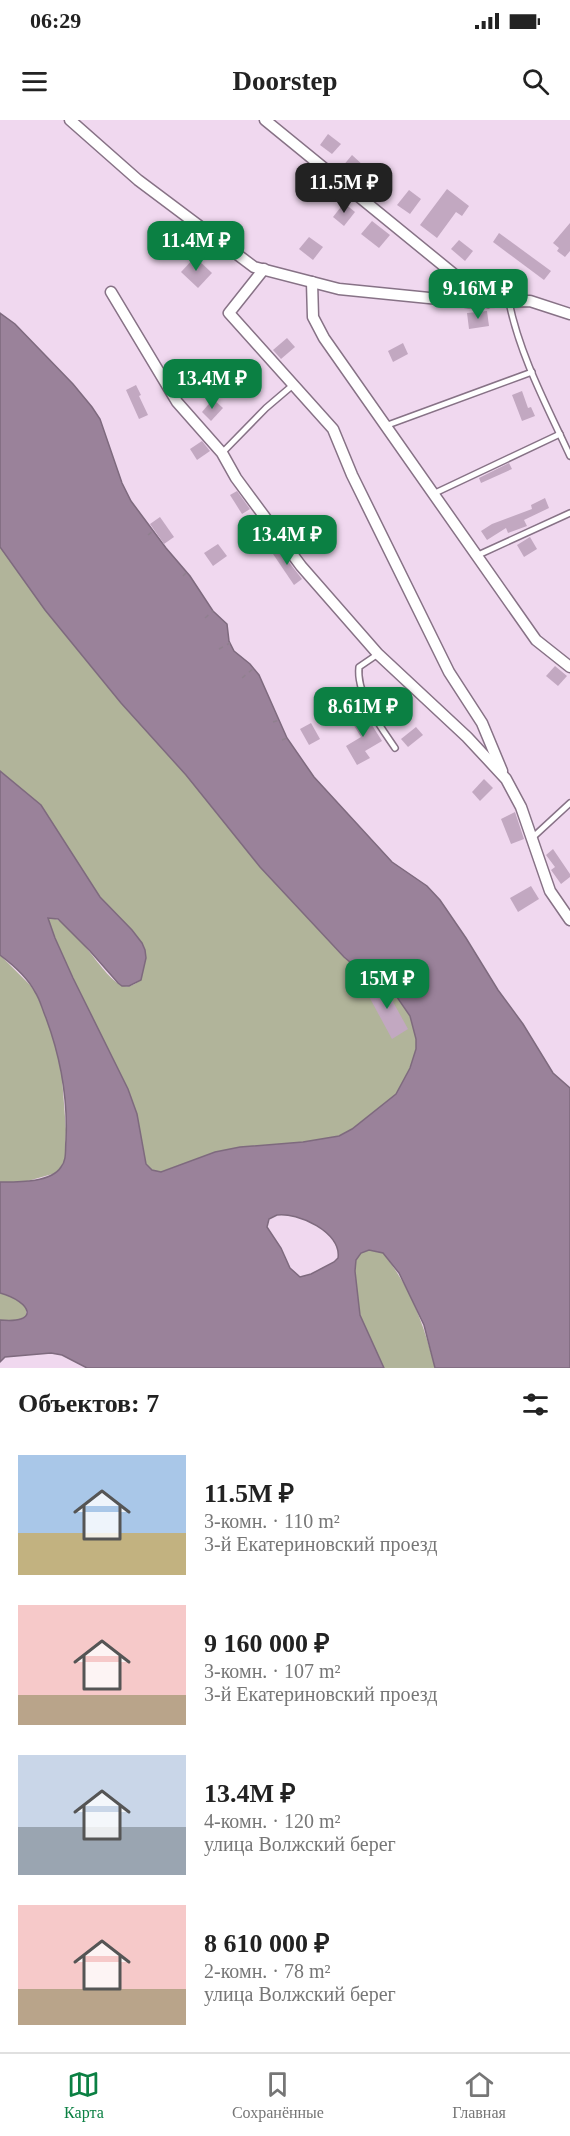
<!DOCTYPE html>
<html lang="ru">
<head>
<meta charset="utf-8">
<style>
  body { margin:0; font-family:Georgia,serif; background:#f6f6f6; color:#222; height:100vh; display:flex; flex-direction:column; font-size:22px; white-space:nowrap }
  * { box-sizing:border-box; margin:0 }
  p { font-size:20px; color:#767676 }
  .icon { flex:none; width:33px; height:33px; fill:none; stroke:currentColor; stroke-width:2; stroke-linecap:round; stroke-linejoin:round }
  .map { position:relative; height:1248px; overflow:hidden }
  .side { display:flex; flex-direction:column; background:#fff; flex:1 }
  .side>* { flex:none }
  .price { position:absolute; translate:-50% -51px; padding:0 14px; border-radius:12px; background:#0b8043; color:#fff; font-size:20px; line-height:39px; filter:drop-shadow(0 2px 3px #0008) }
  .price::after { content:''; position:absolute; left:50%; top:36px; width:18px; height:14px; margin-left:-9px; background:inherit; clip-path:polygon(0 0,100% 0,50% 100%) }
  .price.active { background:#222; color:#fff }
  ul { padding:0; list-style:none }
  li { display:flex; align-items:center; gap:18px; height:150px; padding:0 18px }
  li span { display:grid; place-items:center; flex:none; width:168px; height:120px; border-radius:0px; color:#555 }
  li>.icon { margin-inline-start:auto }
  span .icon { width:72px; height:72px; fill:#fffc; stroke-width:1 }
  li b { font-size:26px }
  h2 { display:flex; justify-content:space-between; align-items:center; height:72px; padding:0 18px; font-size:26px }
  .status { display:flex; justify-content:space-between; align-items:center; height:42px; padding:0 30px; background:#fff; direction:ltr }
  .status svg { height:16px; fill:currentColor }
  header { display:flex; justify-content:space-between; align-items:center; height:78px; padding:0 18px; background:#fff; font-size:27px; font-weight:700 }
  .tab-bar { display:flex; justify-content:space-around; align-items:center; height:84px; border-top:2px solid #e0e0e0; background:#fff; font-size:16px; color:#767676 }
  .tab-bar a { display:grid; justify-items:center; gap:3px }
  .tab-bar .active { color:#0b8043 }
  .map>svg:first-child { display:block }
  .green { fill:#b1b49a }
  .water { fill:#9a829a; stroke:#7e6a7e; stroke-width:1.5; fill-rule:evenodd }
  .building { fill:#c2a8c1 }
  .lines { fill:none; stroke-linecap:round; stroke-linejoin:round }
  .service-casing { stroke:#877286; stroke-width:8 }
  .minor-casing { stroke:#877286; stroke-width:13 }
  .path { stroke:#90808f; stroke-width:1.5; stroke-dasharray:4.5 4.5; stroke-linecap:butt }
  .service { stroke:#fff; stroke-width:5 }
  .minor { stroke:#fff; stroke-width:10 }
</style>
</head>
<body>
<div class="status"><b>06:29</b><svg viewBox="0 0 49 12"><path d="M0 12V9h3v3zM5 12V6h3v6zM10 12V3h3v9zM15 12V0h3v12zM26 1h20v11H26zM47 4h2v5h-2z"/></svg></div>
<header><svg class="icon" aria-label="menu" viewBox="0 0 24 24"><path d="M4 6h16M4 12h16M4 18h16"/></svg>Doorstep<svg class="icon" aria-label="search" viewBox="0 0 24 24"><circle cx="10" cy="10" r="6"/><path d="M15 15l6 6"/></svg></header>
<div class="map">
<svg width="570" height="1248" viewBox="0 0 570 1248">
  <rect width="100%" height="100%" fill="#f0d8ef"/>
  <!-- green -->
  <g class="green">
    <path d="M0 427 45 490 121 583 186 655 260 747 344 837 356 847 386 861 410 896 416 919V929L410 948 396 974 352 1009 339 1016 303 1022 240 1027 215 1032 161 1052 152 1051 146 1045 137 994 128 969 73 858 55 818 48 798C73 795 103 861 124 866 130 868 136 863 141 860L146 838 145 830 142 823 132 810 100 777 41 685 0 651Z"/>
    <path d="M0 835 30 865 36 873 43 890 55 922 62 958 66 1010 65 1040 61 1047 56 1053 24 1062H0Z"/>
    <path d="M369 1130 383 1133C411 1168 424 1205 435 1248H384L360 1195 355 1151 356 1140 361 1133Z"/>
    <path d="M0 1173 20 1180 26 1185V1196L16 1201 0 1200Z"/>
  </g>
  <!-- water -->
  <path class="water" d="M0 193 15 204 73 264 92 287 100 299 122 363 131 381 166 428 190 456 213 491 227 504 229 521 234 531 250 544 259 555 287 618 314 657 392 742 427 766 440 780 466 818 498 870 523 904 553 953 570 968V1248H435L424 1205 399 1153 383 1133 369 1130 361 1133 356 1140 355 1151 360 1195 384 1248H87L62 1235 51 1233 5 1237 0 1242V1200C40 1204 32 1182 0 1173V1062C17 1062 51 1063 61 1047 67 1040 65 1029 66 1020 68 979 60 936 46 898 42 889 40 879 35 872 28 858 12 844 0 835V651L41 685 100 777 132 810 142 823 145 830 146 838 141 860 129 866H122L118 863 90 831 58 799 48 798 55 818 73 858 128 969 137 994 146 1044 152 1050 161 1052 215 1032 240 1027 303 1022 339 1016 352 1009 396 974 410 948 416 929V919L410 896 386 861 356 847 344 837 260 747 186 655 121 583 45 490 0 427ZM277 1095C297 1092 342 1112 338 1138L334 1142 311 1154 300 1157 290 1148 281 1128 267 1107 269 1099Z"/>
  <!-- building -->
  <g class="building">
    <path d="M328 14 341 24 332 34 320 25Z"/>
    <path d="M352 35 378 59 366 73 356 64 359 60 342 47Z"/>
    <path d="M447 69 469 86 462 96 456 92 437 118 420 105Z"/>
    <path d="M409 70 421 79 410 94 397 85Z"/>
    <path d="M344 83 355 92 344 106 333 97Z"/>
    <path d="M372 101 390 115 379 128 361 114Z"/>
    <path d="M570 103V131L565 137 557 131 559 128 553 123Z"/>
    <path d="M499 113 551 151 544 160 493 122Z"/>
    <path d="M309 117 323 127 313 140 299 129Z"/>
    <path d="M459 120 473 131 465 141 451 129Z"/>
    <path d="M195 137 212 153 198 168 181 152Z"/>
    <path d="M487 191 489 206 469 209 467 193Z"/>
    <path d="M287 218 295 227 281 239 273 230Z"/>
    <path d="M403 223 408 234 393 242 388 231Z"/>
    <path d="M211 242 224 255 213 265 201 252Z"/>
    <path d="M136 265 141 275 139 276 148 295 139 299 126 270Z"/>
    <path d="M522 271 528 288 531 287 535 296 522 301 512 275Z"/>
    <path d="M213 279 223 288 211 301 202 292Z"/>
    <path d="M202 321 210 331 197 340 190 329Z"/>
    <path d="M509 343 512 349 481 363 479 358Z"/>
    <path d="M237 371 250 389 242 394 230 375Z"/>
    <path d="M545 378 549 388 524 400 527 406 508 413 506 408 487 420 481 411 492 404 532 389 531 385Z"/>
    <path d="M160 397 174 417 164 424 150 404Z"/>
    <path d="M530 417 537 429 524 437 517 425Z"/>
    <path d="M218 424 227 436 213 446 204 433Z"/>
    <path d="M277 427 302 459 294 465 271 431Z"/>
    <path d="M555 546 567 556 558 566 546 556Z"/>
    <path d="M363 591 382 621 365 631 370 638 357 645 346 626 361 617 350 599Z"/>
    <path d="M311 603 320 619 309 625 300 609Z"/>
    <path d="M416 607 423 615 408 627 401 619Z"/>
    <path d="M484 659 493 668 480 681 472 672Z"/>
    <path d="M515 692 524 719 511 724 501 699Z"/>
    <path d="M553 729 570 754V757L561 764 551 750 555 747 546 735Z"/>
    <path d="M531 766 539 779 518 792 510 778Z"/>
    <path d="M382 862 408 909 392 919 366 871Z"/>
  </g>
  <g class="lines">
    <defs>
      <g id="service">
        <path d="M509 182C520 236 547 286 570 336"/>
        <path d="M385 306 532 252"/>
        <path d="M222 333 266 288 293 265"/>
        <path d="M433 374 560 314"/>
        <path d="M476 436 570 393"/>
        <path d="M378 534 359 547C356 574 380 606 395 628"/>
        <path d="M531 719 570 683"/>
      </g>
      <g id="minor">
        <path d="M70 0 138 60 254 147 339 169 469 182 530 181 570 194"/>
        <path d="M265 0 488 182"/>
        <path d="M264 149 229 193 333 309 352 355 449 552 482 603 502 651"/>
        <path d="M312 162 313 197 324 218 536 520 570 547"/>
        <path d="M111 172 177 282 222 333 236 358 301 446 378 534 467 617 506 659 521 687 550 771 570 800"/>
      </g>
    </defs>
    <!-- service casing -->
    <use href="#service" class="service-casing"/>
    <!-- minor casing -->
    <use href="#minor" class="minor-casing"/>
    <!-- path -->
    <g class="path">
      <path d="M148 415 153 411"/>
      <path d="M183 456 187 452"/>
      <path d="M205 498 213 491"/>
      <path d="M219 529 230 523"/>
      <path d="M242 558 254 548"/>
      <path d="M273 602 280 600"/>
      <path d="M282 620 287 618"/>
    </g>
    <!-- service -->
    <use href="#service" class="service"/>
    <!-- minor -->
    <use href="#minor" class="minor"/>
  </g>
</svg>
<b class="price active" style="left:344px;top:94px">11.5M ₽</b>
<b class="price" style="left:196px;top:152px">11.4M ₽</b>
<b class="price" style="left:478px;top:200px">9.16M ₽</b>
<b class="price" style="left:212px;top:290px">13.4M ₽</b>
<b class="price" style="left:287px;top:446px">13.4M ₽</b>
<b class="price" style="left:363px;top:618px">8.61M ₽</b>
<b class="price" style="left:387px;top:890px">15M ₽</b>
</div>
<section class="side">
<h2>Объектов: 7<svg class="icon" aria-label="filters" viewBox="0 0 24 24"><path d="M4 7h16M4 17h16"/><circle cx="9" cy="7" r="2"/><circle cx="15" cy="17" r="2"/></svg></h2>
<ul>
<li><span style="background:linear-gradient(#a9c7e8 65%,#c2b280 0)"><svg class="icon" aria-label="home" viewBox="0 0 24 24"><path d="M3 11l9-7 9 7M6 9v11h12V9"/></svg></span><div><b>11.5M ₽</b><p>3-комн. · 110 m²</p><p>3-й Екатериновский проезд</p></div></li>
<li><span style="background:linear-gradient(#f6c9c9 75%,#b9a48a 0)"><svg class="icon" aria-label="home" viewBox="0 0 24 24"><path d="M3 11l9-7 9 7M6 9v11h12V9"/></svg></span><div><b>9 160 000 ₽</b><p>3-комн. · 107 m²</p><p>3-й Екатериновский проезд</p></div></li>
<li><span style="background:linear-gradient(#c9d6e8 60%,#9aa5b1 0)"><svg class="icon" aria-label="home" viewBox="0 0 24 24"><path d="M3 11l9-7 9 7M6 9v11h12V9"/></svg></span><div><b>13.4M ₽</b><p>4-комн. · 120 m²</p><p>улица Волжский берег</p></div></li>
<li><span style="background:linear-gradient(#f6c9c9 70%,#b9a48a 0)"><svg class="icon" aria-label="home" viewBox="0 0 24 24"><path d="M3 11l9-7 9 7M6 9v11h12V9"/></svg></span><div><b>8 610 000 ₽</b><p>2-комн. · 78 m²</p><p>улица Волжский берег</p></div></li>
</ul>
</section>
<nav class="tab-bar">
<a class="active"><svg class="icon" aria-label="map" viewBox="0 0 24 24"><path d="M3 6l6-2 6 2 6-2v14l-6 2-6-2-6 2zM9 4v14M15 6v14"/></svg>Карта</a>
<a><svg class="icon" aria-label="saved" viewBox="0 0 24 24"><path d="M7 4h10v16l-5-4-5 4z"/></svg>Сохранённые</a>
<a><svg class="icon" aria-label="home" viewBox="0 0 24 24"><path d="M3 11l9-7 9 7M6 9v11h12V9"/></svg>Главная</a>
</nav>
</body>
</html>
